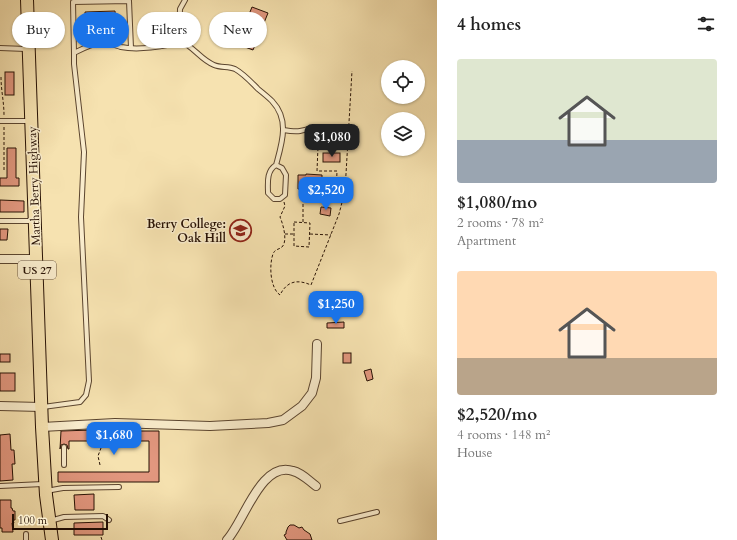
<!DOCTYPE html>
<html lang="en">
<head>
<meta charset="utf-8">
<style>
  body { margin:0; font-family:Cardo,serif; background:#f6f6f6; color:#222; height:100vh; display:flex; flex-direction:column; font-size:15px; white-space:nowrap }
  * { box-sizing:border-box; margin:0 }
  p { font-size:13px; color:#767676 }
  .icon { flex:none; width:22px; height:22px; fill:none; stroke:currentColor; stroke-width:2; stroke-linecap:round; stroke-linejoin:round }
  .map { position:relative; flex:1; overflow:hidden }
  .sheet { display:flex; flex-direction:column; background:#fff; width:300px }
  .sheet>* { flex:none }
  .banner { position:absolute; left:12px; top:12px; width:365px; height:36px; display:flex; gap:8px }
  .buttons { position:absolute; left:381px; top:60px; display:grid; gap:8px }
  .buttons a { display:grid; place-items:center; width:44px; height:44px; border-radius:50%; background:#fff; box-shadow:0 1px 3px #0004; font-size:20px }
  .scale { position:absolute; left:12px; bottom:10px; width:96px; box-sizing:border-box; padding-left:4px; border:2px solid #271104; border-top:0; font-size:11px; line-height:14px; white-space:nowrap; color:#271104; -webkit-text-stroke:3px #f9eccc; paint-order:stroke }
  .price { position:absolute; translate:-50% -34px; padding:0 9px; border-radius:8px; background:#1a73e8; color:#fff; font-size:13px; line-height:26px; filter:drop-shadow(0 1px 2px #0008) }
  .price::after { content:''; position:absolute; left:50%; top:24px; width:12px; height:9px; margin-left:-6px; background:inherit; clip-path:polygon(0 0,100% 0,50% 100%) }
  .price.current { background:#222; color:#fff }
  ul { padding:0; list-style:none }
  li { display:grid; align-content:center; gap:8px; height:212px; padding:0 20px }
  li span { display:grid; place-items:center; height:124px; border-radius:4px; color:#555 }
  li>.icon { margin-inline-start:auto }
  span .icon { width:72px; height:72px; fill:#fffc; stroke-width:1 }
  li b { font-size:17px }
  h2 { display:flex; justify-content:space-between; align-items:center; height:48px; padding:0 20px; font-size:17px }
  .chip { padding:0 14px; border-radius:18px; background:#fff; box-shadow:0 1px 3px #0004; font-size:14px; line-height:36px }
  .chip.current { background:#1a73e8; color:#fff }
  main { display:flex; flex:1; min-height:0 }
  .map>svg:first-child { display:block }
  .building { fill:#e2977f; stroke:#271104 }
  .lines { fill:none; stroke-linecap:round; stroke-linejoin:round }
  .service-casing { stroke:#5b452f; stroke-width:6 }
  .minor-casing { stroke:#5b452f; stroke-width:10 }
  .primary-casing { stroke:#271104; stroke-width:14 }
  .path { stroke:#271104; stroke-width:1; stroke-dasharray:3 2; stroke-linecap:butt }
  .service { stroke:#f9eccc; stroke-width:4 }
  .minor { stroke:#f9eccc; stroke-width:8 }
  .primary { stroke:#f6e2b0; stroke-width:12 }
  .labels { text-anchor:middle; dominant-baseline:central; stroke-width:3; stroke-linejoin:round; paint-order:stroke }
  .shield { fill:#f9eccc; stroke:#665340; stroke-width:1 }
  .shield-label { font-size:11px; font-weight:bold; fill:#271104 }
  .street-label { font-size:12px; fill:#271104; stroke:#f9eccc }
  .poi-label { font-size:12px; font-weight:bold; fill:#271104; stroke:#f9eccc; text-anchor:end }
</style>
</head>
<body>
<main>
<div class="map">
<svg width="437" height="540" viewBox="0 0 437 540">
  <rect width="100%" height="100%" fill="#f6e2b0"/>
  <filter id="stains"><feTurbulence type="fractalNoise" baseFrequency=".005" numOctaves="4"/><feColorMatrix values="0 0 0 0 .2 0 0 0 0 .09 0 0 0 0 .02 0 0 0 .5 -.17"/></filter>
  <radialGradient id="worn" r=".72"><stop offset=".6" stop-color="#630" stop-opacity="0"/><stop offset="1" stop-color="#630" stop-opacity=".3"/></radialGradient>
  <!-- building -->
  <g class="building">
    <path d="M252 7 268 13 253 50 237 44Z"/>
    <path d="M115 11 116 29 107 30V34L93 35V30H86L85 12Z"/>
    <rect x="5" y="72" width="9" height="23"/>
    <path d="M7 148H16V178H19V186H0V178H7Z"/>
    <rect x="323" y="153" width="17" height="9"/>
    <path d="M306 174 322 175V190H317V193H308V190L298 189V175H306Z"/>
    <path d="M0 200 24 201V212H0Z"/>
    <path d="M321 207 331 208 330 216 320 214Z"/>
    <path d="M0 229H8L7 240H0Z"/>
    <path d="M344 322V328H327V323Z"/>
    <rect x="343" y="353" width="8" height="10"/>
    <rect x="0" y="354" width="10" height="8"/>
    <path d="M371 369 373 379 367 381 364 371Z"/>
    <rect x="0" y="373" width="15" height="18"/>
    <path d="M92 430V431H159V482H58V472H149V441H69V449H68L67 445 64 444 61 445 60 449 61 431Z"/>
    <path d="M10 434 11 450H14L15 464H12L13 480 0 481V435Z"/>
    <path d="M94 494V510H75L74 495Z"/>
    <path d="M0 500H11V508H12L13 511H15V520H13L14 523H12L13 532H2V528H0Z"/>
    <path d="M103 522V535H74V523Z"/>
    <path d="M290 525H294L299 528 302 527 304 530 310 534 312 540H287L284 535 286 534V532L288 527Z"/>
  </g>
  <g class="lines">
    <defs>
      <g id="service">
        <path d="M179 40C193 46 201 60 214 65 221 68 228 66 235 69 244 74 251 82 258 89 263 93 268 97 272 101 290 120 282 143 276 165 266 171 268 184 268 193L274 199H280L285 195 286 175 282 168 276 165"/>
        <path d="M0 48 26 49"/>
        <path d="M74 53 73 2 129 1 131 48"/>
        <path d="M0 121H29"/>
        <path d="M283 130C289 131 295 132 300 131 314 128 320 124 331 135L332 147"/>
        <path d="M0 221H34"/>
        <path d="M43 407 80 402 86 395 89 381 81 217 84 152 74 64V53C82 49 91 44 100 43 107 42 114 45 121 47 135 50 167 48 179 40L180 9 185 0"/>
        <path d="M64 447V465"/>
        <path d="M0 486 43 484"/>
        <path d="M46 491 63 488 119 487"/>
        <path d="M50 521 64 517 103 516 109 520"/>
        <path d="M340 521 377 512"/>
        <path d="M26 534V540"/>
      </g>
      <g id="minor">
        <path d="M0 259H36"/>
        <path d="M0 406 41 407"/>
        <path d="M42 427 115 423 210 426 268 423 283 420 302 406 312 393 316 378 317 344"/>
        <path d="M227 540C244 522 261 460 293 471 302 473 309 481 316 486"/>
      </g>
      <path id="primary" d="M27 0 42 427 46 495 52 540"/>
    </defs>
    <!-- service casing -->
    <use href="#service" class="service-casing"/>
    <!-- minor casing -->
    <use href="#minor" class="minor-casing"/>
    <!-- primary casing -->
    <use href="#primary" class="primary-casing"/>
    <!-- path -->
    <g class="path">
      <path d="M1 77C1 90 4 102 4 115"/>
      <path d="M338 143 347 144"/>
      <path d="M4 170V127"/>
      <path d="M337 182H346"/>
      <path d="M284 202 285 206 280 217C283 224 288 241 282 247 278 250 275 249 273 254 269 265 270 288 280 295 287 281 297 279 311 285L339 214 345 191 352 71"/>
      <path d="M294 222 310 223 309 247 294 246Z"/>
      <path d="M303 222V195L336 196 337 171H317L318 147H326"/>
      <path d="M285 234H294"/>
      <path d="M310 234 331 235"/>
      <path d="M100 465 98 456 101 448"/>
      <path d="M101 537 102 540"/>
    </g>
    <!-- service -->
    <use href="#service" class="service"/>
    <!-- minor -->
    <use href="#minor" class="minor"/>
    <!-- primary -->
    <use href="#primary" class="primary"/>
  </g>
  <!-- icons -->
  <defs>
    <symbol id="university-ring" viewBox="-11 -11 22 22"><circle r="9.5" fill="#f9eccc" stroke="#8f2418" stroke-width="1.5"/><path d="M0-5L7-2L0 1L-7-2ZM-4 1L0 2.5L4 1V4Q0 6-4 4Z" fill="#8f2418"/></symbol>
  </defs>
  <g fill-rule="evenodd">
    <use href="#university-ring" x="228" y="218" width="25" height="25"/>
  </g>
  <g class="labels">
    <!-- shield labels -->
    <rect class="shield" x="18" y="261" width="38" height="18" rx="3"/>
    <g class="shield-label">
      <text x="37" y="270">US 27</text>
    </g>
    <!-- street labels -->
    <g class="street-label">
      <text transform="translate(34 186) rotate(-92)">Martha Berry Highway</text>
    </g>
    <!-- poi labels -->
    <g class="poi-label">
      <text x="226" y="224">Berry College:<tspan x="226" dy="14">Oak Hill</tspan></text>
    </g>
  </g>
  <rect width="100%" height="100%" filter="url(#stains)"/>
  <rect width="100%" height="100%" fill="url(#worn)"/>
</svg>
<div class="buttons">
<a><svg class="icon" aria-label="locate" viewBox="0 0 24 24"><circle cx="12" cy="12" r="6"/><path d="M12 2v4M12 18v4M2 12h4M18 12h4"/></svg></a>
<a><svg class="icon" aria-label="layers" viewBox="0 0 24 24"><path d="M12 4l9 5-9 5-9-5zM3 14l9 5 9-5"/></svg></a>
</div>
<div class="scale">100 m</div>
<b class="price current" style="left:332px;top:158px">$1,080</b>
<b class="price" style="left:326px;top:211px">$2,520</b>
<b class="price" style="left:336px;top:325px">$1,250</b>
<b class="price" style="left:114px;top:456px">$1,680</b>
<div class="banner">
<a class="chip">Buy</a>
<a class="chip current">Rent</a>
<a class="chip">Filters</a>
<a class="chip">New</a>
</div>
</div>
<section class="sheet">
<h2>4 homes<svg class="icon" aria-label="filters" viewBox="0 0 24 24"><path d="M4 7h16M4 17h16"/><circle cx="9" cy="7" r="2"/><circle cx="15" cy="17" r="2"/></svg></h2>
<ul>
<li><span style="background:linear-gradient(#dfe7d0 65%,#9aa5b1 0)"><svg class="icon" aria-label="home" viewBox="0 0 24 24"><path d="M3 11l9-7 9 7M6 9v11h12V9"/></svg></span><div><b>$1,080/mo</b><p>2 rooms · 78 m²</p><p>Apartment</p></div></li>
<li><span style="background:linear-gradient(#ffd9b3 70%,#b9a48a 0)"><svg class="icon" aria-label="home" viewBox="0 0 24 24"><path d="M3 11l9-7 9 7M6 9v11h12V9"/></svg></span><div><b>$2,520/mo</b><p>4 rooms · 148 m²</p><p>House</p></div></li>
</ul>
</section>
</main>
</body>
</html>
